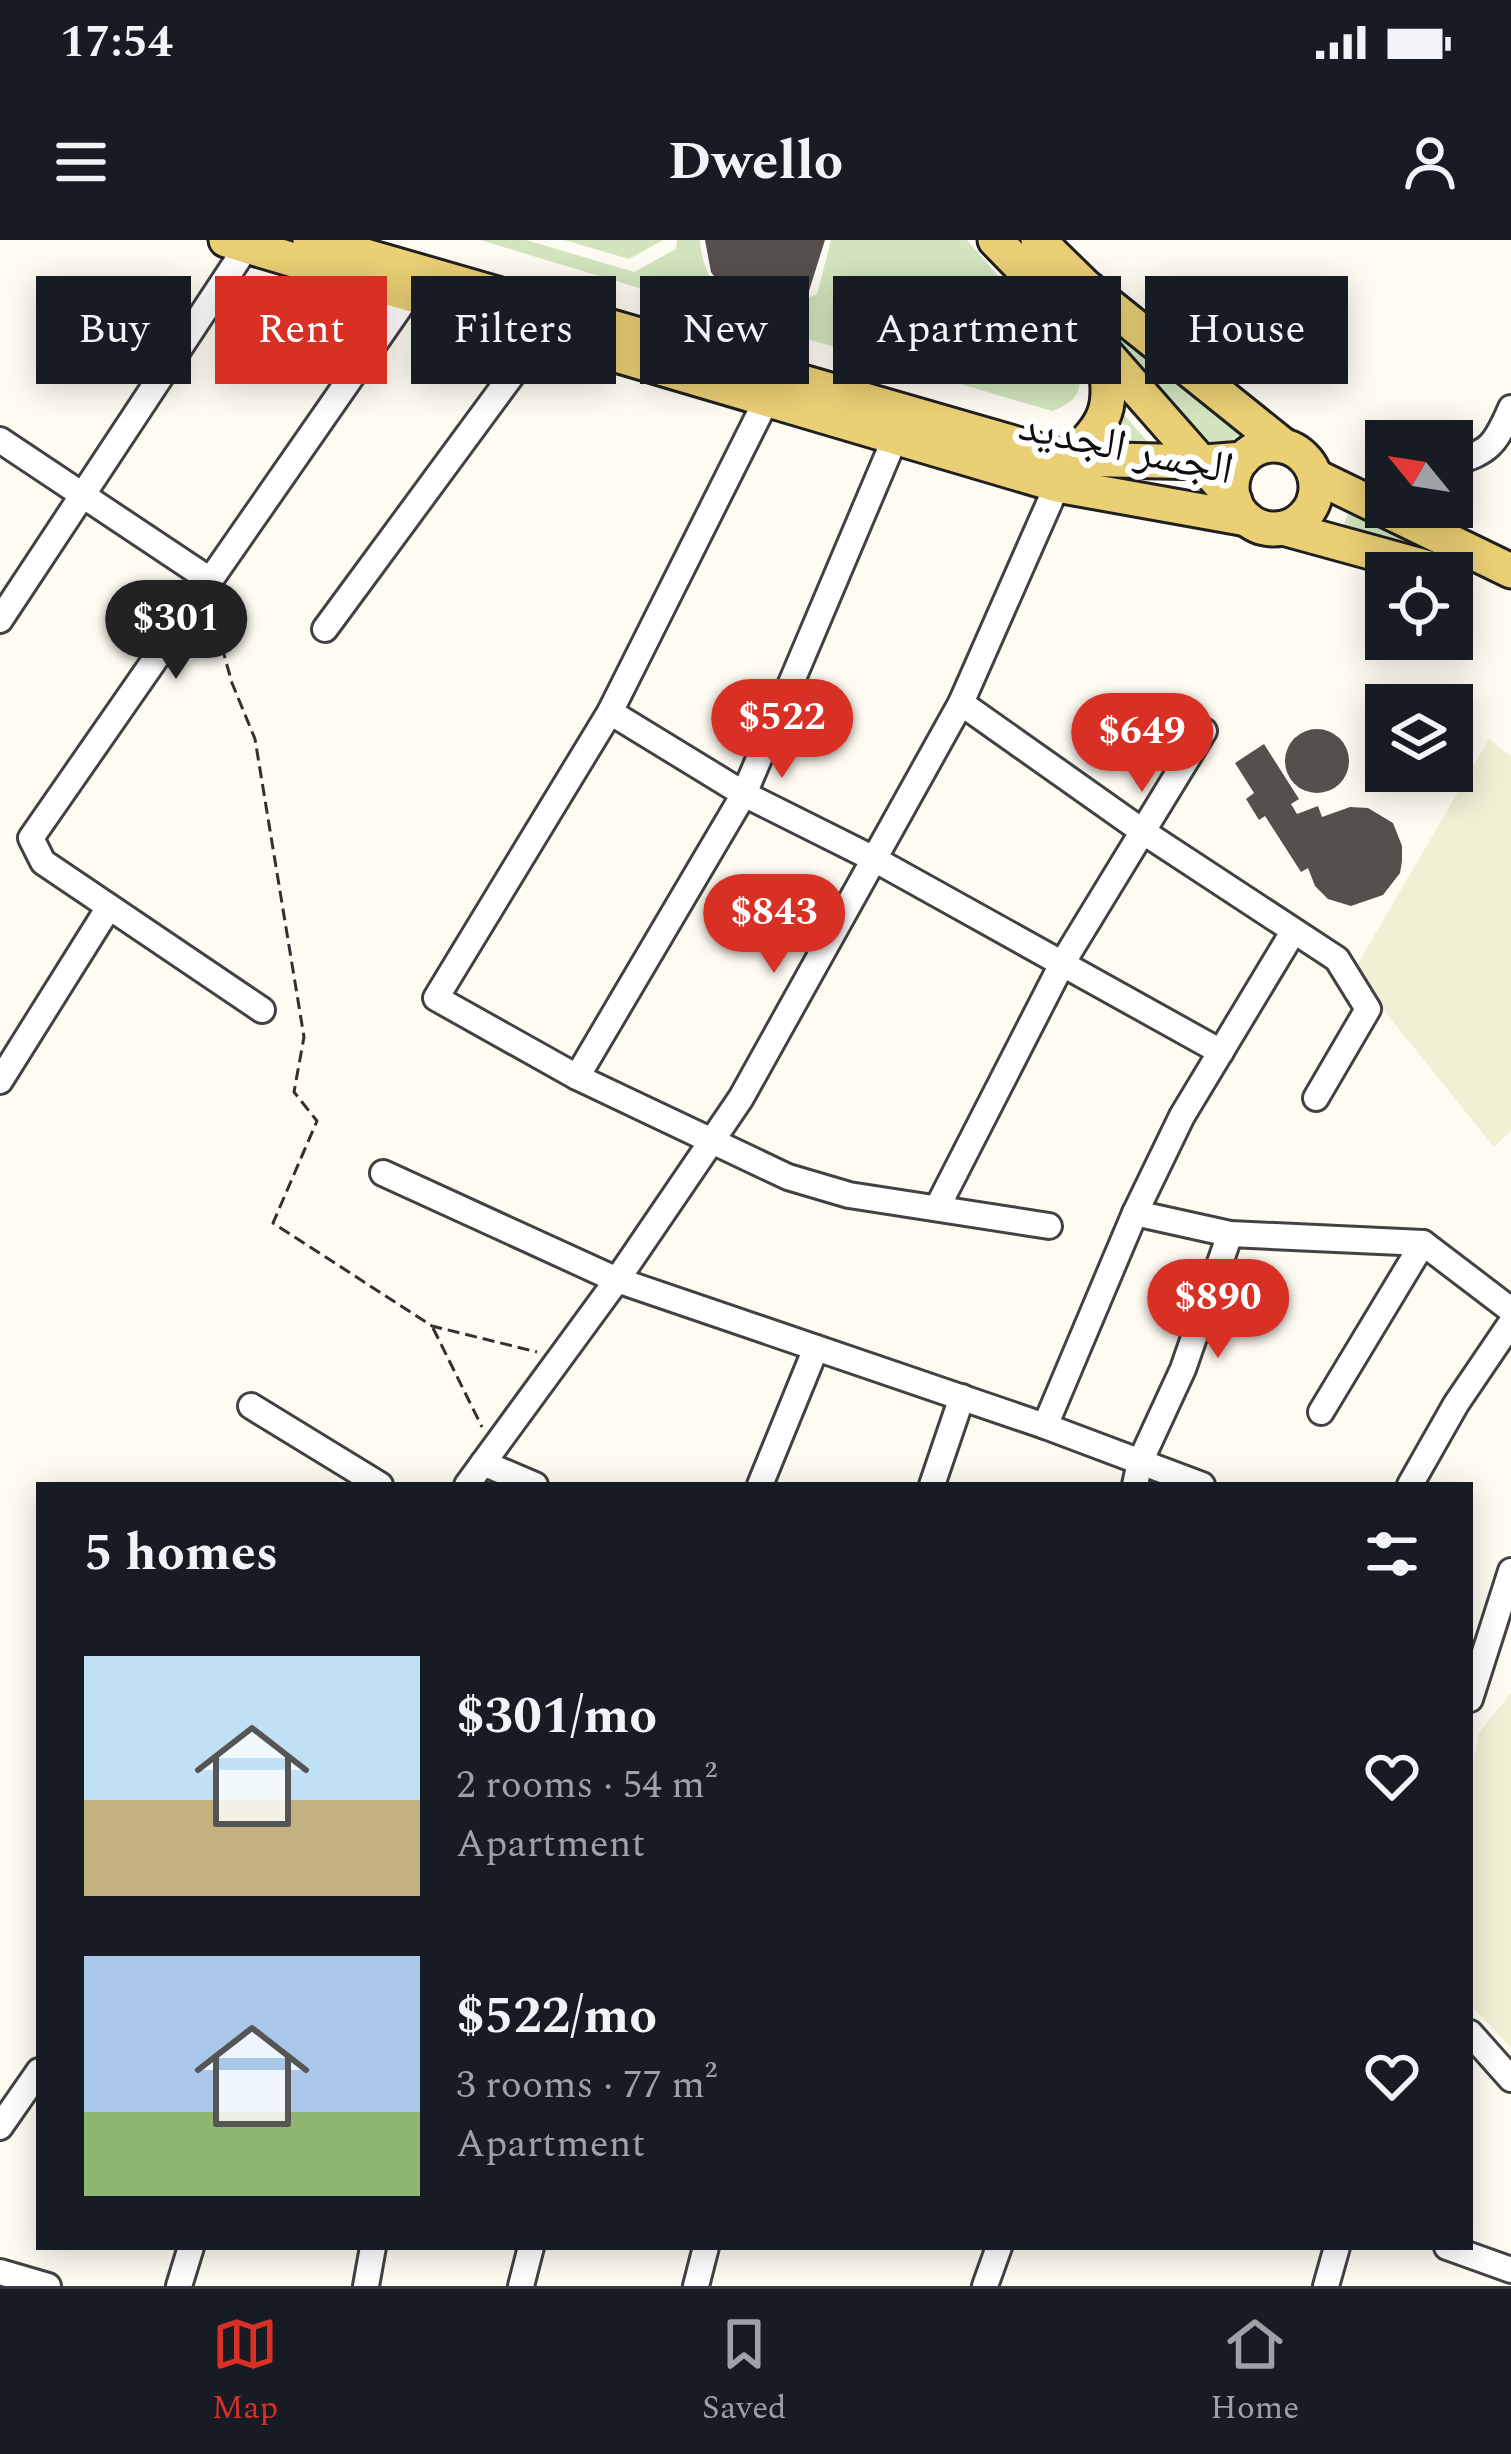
<!DOCTYPE html>
<html lang="en">
<head>
<meta charset="utf-8">
<style>
  body { margin:0; font-family:Spectral,"Noto Naskh Arabic",serif; background:#20242c; color:#f1f3f6; height:100vh; display:flex; flex-direction:column; font-size:45px; white-space:nowrap }
  * { box-sizing:border-box; margin:0 }
  p { font-size:39px; color:#9ea1a6 }
  .icon { flex:none; width:66px; height:66px; fill:none; stroke:currentColor; stroke-width:2; stroke-linecap:round; stroke-linejoin:round }
  .map { position:relative; flex:1; overflow:hidden }
  .side { position:absolute; left:36px; top:1242px; width:1437px; height:768px; display:flex; flex-direction:column; background:#171b24; border-radius:0px; box-shadow:0 6px 30px #0003 }
  .side>* { flex:none }
  .banner { position:absolute; left:36px; top:36px; width:1440px; height:108px; display:flex; gap:24px }
  .needle { width:78px; rotate:300deg }
  .buttons { position:absolute; left:1365px; top:180px; display:grid; gap:24px }
  .buttons a { display:grid; place-items:center; width:108px; height:108px; border-radius:0px; background:#171b24; box-shadow:0 6px 30px #0003; font-size:60px }
  .price { position:absolute; translate:-50% -102px; padding:0 27px; border-radius:42px; background:#d93025; color:#fff; font-size:39px; line-height:78px; filter:drop-shadow(0 3px 6px #0008) }
  .price::after { content:''; position:absolute; left:50%; top:72px; width:36px; height:27px; margin-left:-18px; background:inherit; clip-path:polygon(0 0,100% 0,50% 100%) }
  .price.selected { background:#222; color:#fff }
  ul { padding:0; list-style:none }
  li { display:flex; align-items:center; gap:36px; height:300px; padding:0 48px }
  li span { display:grid; place-items:center; flex:none; width:336px; height:240px; border-radius:0px; color:#555 }
  li>.icon { margin-inline-start:auto }
  span .icon { width:144px; height:144px; fill:#fffc; stroke-width:1 }
  li b { font-size:51px }
  h2 { display:flex; justify-content:space-between; align-items:center; height:144px; padding:0 48px; font-size:51px }
  .tag { padding:0 42px; border-radius:0px; background:#171b24; box-shadow:0 6px 30px #0003; font-size:42px; line-height:108px }
  .tag.selected { background:#d93025; color:#fff }
  .status { display:flex; justify-content:space-between; align-items:center; height:84px; padding:0 60px; background:#171b24; direction:ltr }
  .status svg { height:33px; fill:currentColor }
  header { display:flex; justify-content:space-between; align-items:center; height:156px; padding:0 48px; background:#171b24; font-size:54px; font-weight:700 }
  .dock { display:flex; justify-content:space-around; align-items:center; height:168px; border-top:3px solid #363941; background:#171b24; font-size:33px; color:#9ea1a6 }
  .dock a { display:grid; justify-items:center; gap:6px }
  .dock .selected { color:#d93025 }
  .map>svg:first-child { display:block }
  .farmland { fill:#f1efd4 }
  .green { fill:#d2e5be }
  .building { fill:#56504c }
  .lines { fill:none; stroke-linecap:round; stroke-linejoin:round }
  .minor-casing { stroke:#424242; stroke-width:30 }
  .major-casing { stroke:#202020; stroke-width:39 }
  .path { stroke:#313131; stroke-width:3; stroke-dasharray:12 6; stroke-linecap:butt }
  .minor { stroke:#fff; stroke-width:24 }
  .major { stroke:#eacf75; stroke-width:33 }
  .labels { text-anchor:middle; dominant-baseline:central; stroke-width:12; stroke-linejoin:round; paint-order:stroke }
  .street-label { font-size:45px; fill:#0f0f0f; stroke:#fff }
</style>
</head>
<body>
<div class="status"><b>17:54</b><svg viewBox="0 0 49 12"><path d="M0 12V9h3v3zM5 12V6h3v6zM10 12V3h3v9zM15 12V0h3v12zM26 1h20v11H26zM47 4h2v5h-2z"/></svg></div>
<header><svg class="icon" aria-label="menu" viewBox="0 0 24 24"><path d="M4 6h16M4 12h16M4 18h16"/></svg>Dwello<svg class="icon" aria-label="person" viewBox="0 0 24 24"><circle cx="12" cy="8" r="4"/><path d="M4 21q1-7 8-7t8 7"/></svg></header>
<div class="map">
<svg width="1511" height="2046" viewBox="0 0 1511 2046">
  <rect width="100%" height="100%" fill="#fefbf2"/>
  <!-- farmland -->
  <g class="farmland">
    <path d="M1489 499 1511 516V891L1494 907 1353 732Z"/>
    <path d="M1511 1453V1808L1470 1764V1542L1479 1493Z"/>
  </g>
  <!-- green -->
  <g class="green">
    <path d="M480 0H526L634 32 676 9 677 0H700C701 24 712 48 731 62L756 52 761 60 755 83Z"/>
    <path d="M564 0H663L629 19Z"/>
    <path d="M831 0H967L1080 131C1081 155 1075 162 1052 171L767 87 769 75 817 54Z"/>
    <path d="M1007 0H1019L1251 196 1200 207Z"/>
    <path d="M1121 171 1152 207 1101 204Z"/>
    <path d="M1352 264 1511 343 1340 294Z"/>
  </g>
  <!-- building -->
  <g class="building">
    <path d="M705 0H825L809 51 774 70 757 44 729 56 711 32Z"/>
    <circle cx="1317" cy="521" r="32"/>
    <path d="M1264 504 1299 559 1291 564 1297 574 1318 566 1322 577 1350 567 1368 568 1393 583 1402 606V621L1400 633 1383 655 1351 666 1328 659 1315 646 1308 628 1301 632 1265 576 1259 580 1246 559 1254 553 1235 523Z"/>
  </g>
  <g class="lines">
    <defs>
      <g id="minor">
        <path d="M767 159 610 472 436 758 577 837 788 937 849 955 1049 986"/>
        <path d="M0 200 210 340"/>
        <path d="M1452 223C1490 212 1495 205 1511 168"/>
        <path d="M0 380 247 6"/>
        <path d="M325 389 543 93"/>
        <path d="M961 463 1142 591 1337 719 1368 769 1316 858"/>
        <path d="M610 472 744 554 874 619 1221 812"/>
        <path d="M262 770 43 622 31 598 409 54"/>
        <path d="M577 837 744 554 895 198"/>
        <path d="M0 841 109 667"/>
        <path d="M383 933 617 1040 1045 1186 1202 1245"/>
        <path d="M937 968 1063 722 1204 491"/>
        <path d="M1135 973 1230 994 1423 1003 1511 1070"/>
        <path d="M251 1166 380 1245"/>
        <path d="M1321 1172 1423 1003"/>
        <path d="M1045 1186 1135 973 1182 876 1293 692"/>
        <path d="M483 1223 535 1245"/>
        <path d="M467 1245 617 1040 741 858 961 463 1063 232"/>
        <path d="M760 1245 816 1108"/>
        <path d="M932 1245 962 1157"/>
        <path d="M1135 1245 1140 1222 1183 1129 1230 994"/>
        <path d="M1410 1245 1456 1164 1511 1083"/>
        <path d="M1470 1459 1511 1331"/>
        <path d="M1470 1793 1511 1839"/>
        <path d="M0 1887 39 1831"/>
        <path d="M1447 2007 1511 2030"/>
        <path d="M0 2032 48 2046"/>
        <path d="M179 2046 191 2007"/>
        <path d="M366 2046 373 2007"/>
        <path d="M521 2046 531 2007"/>
        <path d="M696 2046 706 2007"/>
        <path d="M985 2046 999 2007"/>
        <path d="M1326 2046 1337 2007"/>
      </g>
      <g id="major">
        <path d="M226 0 1057 245 1247 279"/>
        <path d="M310 0 1069 219 1205 222 1243 219"/>
        <path d="M995 0 1104 112 1235 261"/>
        <path d="M1038 0 1085 46 1284 206"/>
        <circle cx="1274" cy="247" r="42"/>
        <path d="M1069 219C1109 180 1113 169 1104 113"/>
        <path d="M1315 236 1511 331"/>
        <path d="M1283 288 1447 333"/>
      </g>
    </defs>
    <!-- minor casing -->
    <use href="#minor" class="minor-casing"/>
    <!-- major casing -->
    <use href="#major" class="major-casing"/>
    <!-- path -->
    <g class="path">
      <path d="M212 372 232 443 255 499 304 797 294 852 317 881 273 983 432 1086 537 1112"/>
      <path d="M433 1088 482 1187"/>
    </g>
    <!-- minor -->
    <use href="#minor" class="minor"/>
    <!-- major -->
    <use href="#major" class="major"/>
  </g>
  <g class="labels">
    <!-- street labels -->
    <g class="street-label">
      <text transform="translate(1126 208) rotate(12)">الجسر الجديد</text>
    </g>
  </g>
</svg>
<div class="buttons">
<a><svg class="needle" viewBox="-14 -14 28 28"><path d="M0-13l5 13h-10z" fill="#e53935"/><path d="M0 13l5-13h-10z" fill="#9ea1a6"/></svg></a>
<a><svg class="icon" aria-label="locate" viewBox="0 0 24 24"><circle cx="12" cy="12" r="6"/><path d="M12 2v4M12 18v4M2 12h4M18 12h4"/></svg></a>
<a><svg class="icon" aria-label="layers" viewBox="0 0 24 24"><path d="M12 4l9 5-9 5-9-5zM3 14l9 5 9-5"/></svg></a>
</div>
<b class="price selected" style="left:176px;top:442px">$301</b>
<b class="price" style="left:782px;top:541px">$522</b>
<b class="price" style="left:1142px;top:555px">$649</b>
<b class="price" style="left:774px;top:736px">$843</b>
<b class="price" style="left:1218px;top:1121px">$890</b>
<div class="banner">
<a class="tag">Buy</a>
<a class="tag selected">Rent</a>
<a class="tag">Filters</a>
<a class="tag">New</a>
<a class="tag">Apartment</a>
<a class="tag">House</a>
</div>
<section class="side">
<h2>5 homes<svg class="icon" aria-label="filters" viewBox="0 0 24 24"><path d="M4 7h16M4 17h16"/><circle cx="9" cy="7" r="2"/><circle cx="15" cy="17" r="2"/></svg></h2>
<ul>
<li><span style="background:linear-gradient(#bfe0f5 60%,#c2b280 0)"><svg class="icon" aria-label="home" viewBox="0 0 24 24"><path d="M3 11l9-7 9 7M6 9v11h12V9"/></svg></span><div><b>$301/mo</b><p>2 rooms · 54 m²</p><p>Apartment</p></div><svg class="icon" aria-label="heart" viewBox="0 0 24 24"><path d="M12 20l-8-8c-3-5 5-10 8-4 3-6 11-1 8 4z"/></svg></li>
<li><span style="background:linear-gradient(#a9c7e8 65%,#8fb573 0)"><svg class="icon" aria-label="home" viewBox="0 0 24 24"><path d="M3 11l9-7 9 7M6 9v11h12V9"/></svg></span><div><b>$522/mo</b><p>3 rooms · 77 m²</p><p>Apartment</p></div><svg class="icon" aria-label="heart" viewBox="0 0 24 24"><path d="M12 20l-8-8c-3-5 5-10 8-4 3-6 11-1 8 4z"/></svg></li>
</ul>
</section>
</div>
<nav class="dock">
<a class="selected"><svg class="icon" aria-label="map" viewBox="0 0 24 24"><path d="M3 6l6-2 6 2 6-2v14l-6 2-6-2-6 2zM9 4v14M15 6v14"/></svg>Map</a>
<a><svg class="icon" aria-label="saved" viewBox="0 0 24 24"><path d="M7 4h10v16l-5-4-5 4z"/></svg>Saved</a>
<a><svg class="icon" aria-label="home" viewBox="0 0 24 24"><path d="M3 11l9-7 9 7M6 9v11h12V9"/></svg>Home</a>
</nav>
</body>
</html>
